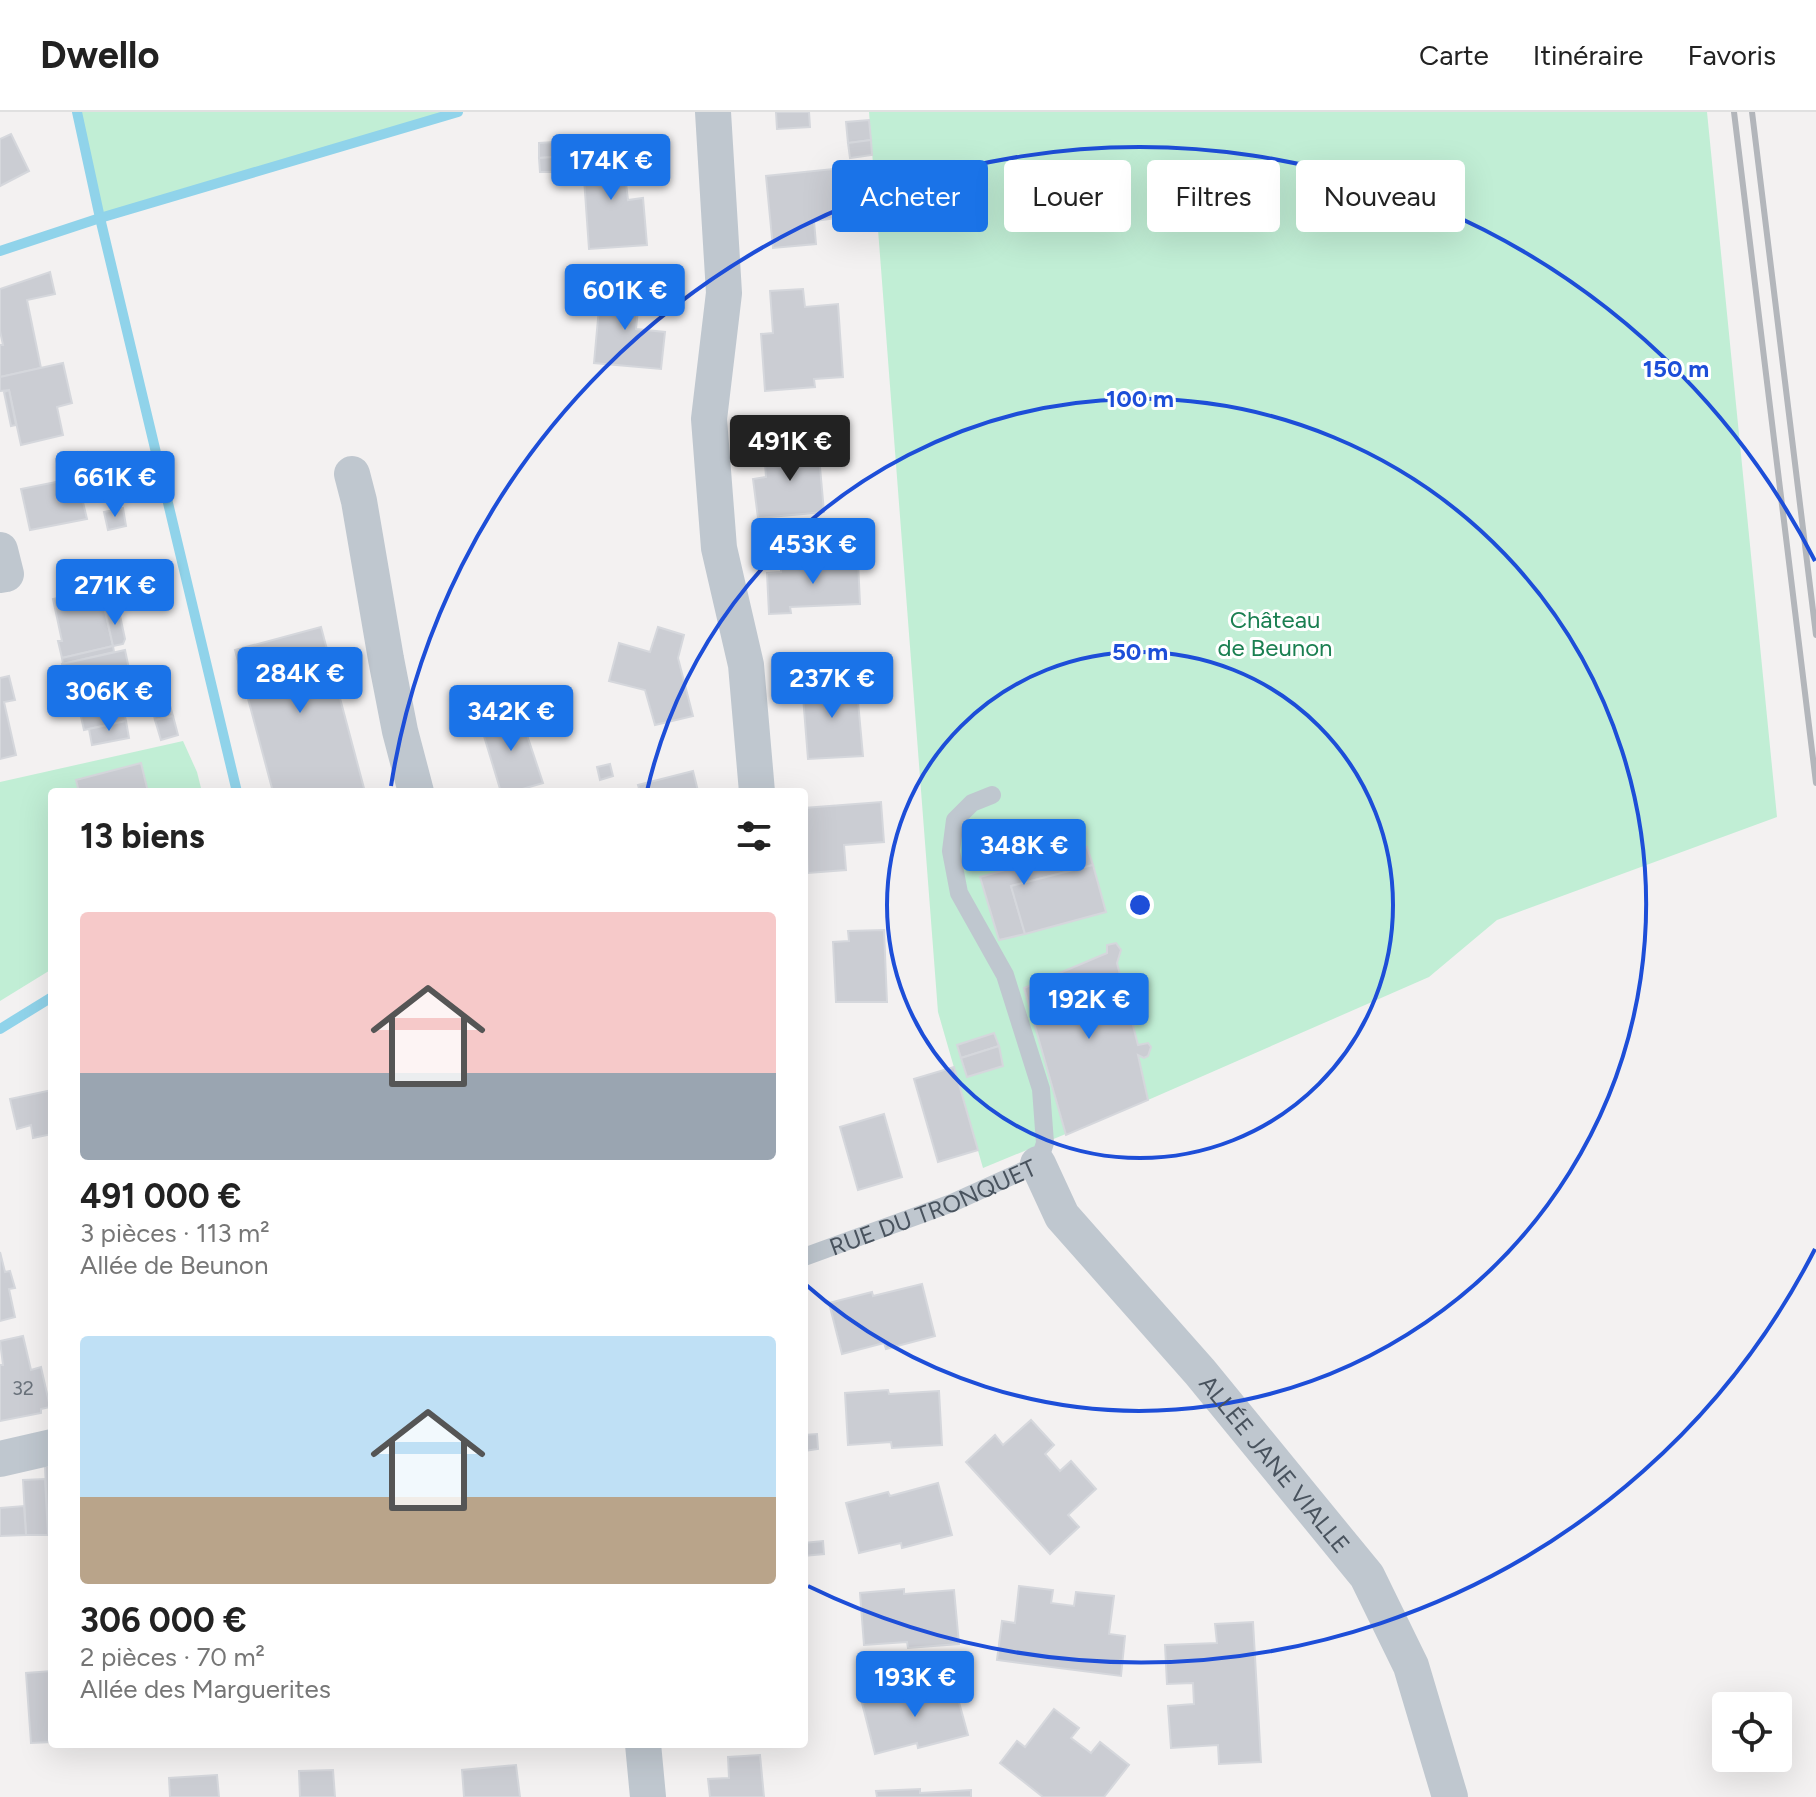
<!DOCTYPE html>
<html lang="fr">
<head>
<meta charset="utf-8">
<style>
  body { margin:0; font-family:Figtree,sans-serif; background:#f6f6f6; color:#222; height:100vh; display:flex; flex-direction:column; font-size:30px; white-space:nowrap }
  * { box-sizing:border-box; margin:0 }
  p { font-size:26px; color:#767676 }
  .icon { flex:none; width:44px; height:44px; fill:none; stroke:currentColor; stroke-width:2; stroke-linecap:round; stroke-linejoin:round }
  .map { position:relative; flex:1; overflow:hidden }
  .panel { position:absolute; left:48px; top:676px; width:760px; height:960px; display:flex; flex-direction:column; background:#fff; border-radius:8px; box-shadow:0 8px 32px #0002 }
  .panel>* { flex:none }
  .banner { position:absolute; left:832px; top:48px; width:760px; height:72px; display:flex; gap:16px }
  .buttons { position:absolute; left:1712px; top:1580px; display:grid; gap:16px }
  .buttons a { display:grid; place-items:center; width:80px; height:80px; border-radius:8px; background:#fff; box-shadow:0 8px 32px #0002; font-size:40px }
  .price { position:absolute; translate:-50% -68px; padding:0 18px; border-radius:8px; background:#1a73e8; color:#fff; font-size:26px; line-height:52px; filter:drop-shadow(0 2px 4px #0008) }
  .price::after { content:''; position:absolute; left:50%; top:48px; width:24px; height:18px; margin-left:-12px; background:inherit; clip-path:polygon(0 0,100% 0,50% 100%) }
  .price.active { background:#222; color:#fff }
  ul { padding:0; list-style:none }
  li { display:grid; align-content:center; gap:16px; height:424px; padding:0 32px }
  li span { display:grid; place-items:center; height:248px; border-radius:8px; color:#555 }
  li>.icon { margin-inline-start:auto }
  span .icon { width:144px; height:144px; fill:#fffc; stroke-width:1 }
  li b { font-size:34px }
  h2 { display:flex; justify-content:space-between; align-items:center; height:96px; padding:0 32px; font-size:34px }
  .chip { padding:0 28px; border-radius:8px; background:#fff; box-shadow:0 8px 32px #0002; font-size:28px; line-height:72px }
  .chip.active { background:#1a73e8; color:#fff }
  header { display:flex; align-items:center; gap:48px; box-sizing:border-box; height:112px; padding:0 40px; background:#fff; border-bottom:2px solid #e0e0e0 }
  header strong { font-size:38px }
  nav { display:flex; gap:44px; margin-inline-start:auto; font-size:28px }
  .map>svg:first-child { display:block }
  .green { fill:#c1eed5 }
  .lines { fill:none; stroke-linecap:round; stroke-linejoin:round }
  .stream { stroke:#90d3ea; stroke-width:10 }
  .building { fill:#cbcdd3; stroke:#d5d7dc; stroke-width:2 }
  .service { stroke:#bfc7cf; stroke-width:18 }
  .minor { stroke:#bfc7cf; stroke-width:36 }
  .rail { stroke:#b3b6bb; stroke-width:6 }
  .ring { fill:none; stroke:#1d4ed8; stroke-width:4 }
  .labels { text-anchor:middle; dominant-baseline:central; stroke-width:6; stroke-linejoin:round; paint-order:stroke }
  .number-label { font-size:20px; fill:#6a727b }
  .park-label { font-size:24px; fill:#1a7f51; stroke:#fff }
  .street-label { font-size:24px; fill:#49535e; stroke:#fff }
  .centre { fill:#1d4ed8; stroke:#fff; stroke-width:4 }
  .ring-label { font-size:24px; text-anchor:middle; font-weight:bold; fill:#1d4ed8; stroke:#fff; stroke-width:6; stroke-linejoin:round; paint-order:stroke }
</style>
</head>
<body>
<header>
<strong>Dwello</strong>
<nav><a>Carte</a><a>Itinéraire</a><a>Favoris</a></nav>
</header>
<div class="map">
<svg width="1816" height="1685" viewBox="0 0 1816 1685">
  <rect width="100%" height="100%" fill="#f3f1f1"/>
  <!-- green -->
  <g class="green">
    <path d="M76 0H457L100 106Z"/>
    <path d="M869 0H1707L1777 705 1497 808 1429 865 1148 988 983 1056 938 900Z"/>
    <path d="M183 629 197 660 202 680H52V857L0 889V670Z"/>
  </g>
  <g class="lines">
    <!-- stream -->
    <g class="stream">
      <path d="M0 139 100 106 77 0"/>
      <path d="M237 680 100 106 458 0"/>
      <path d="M0 917 52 885"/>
    </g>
  </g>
  <!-- building -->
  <g class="building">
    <path d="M776 0H809L810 15 777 17Z"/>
    <path d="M869 8 871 28 848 31 846 10Z"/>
    <path d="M11 22 29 59 0 74V27Z"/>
    <path d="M871 28 872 43 850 46 848 31Z"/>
    <path d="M554 30V45L539 46V31Z"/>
    <path d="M622 36 628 88 643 86 647 133 589 137 582 38Z"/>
    <path d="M554 45 555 60H540L539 46Z"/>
    <path d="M833 57 838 106 814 109 816 132 773 136 766 64Z"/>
    <path d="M50 160 55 182 27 188 41 256 0 265V233H3L0 219V177Z"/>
    <path d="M601 174 640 178 636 217 665 220 661 257 594 251Z"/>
    <path d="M803 177 805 195 838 192 843 265 814 267 815 275 765 279 761 222 773 221 770 179Z"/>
    <path d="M63 251 72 291 57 295 63 323 21 333 9 278 0 279V265Z"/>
    <path d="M9 278 16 313 11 314 4 280Z"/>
    <path d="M818 333 824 400 758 406 753 367 766 365 764 338Z"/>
    <path d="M87 340 92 363 77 365 87 407 30 418 21 377 61 369 56 347Z"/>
    <path d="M123 396 126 414 108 418 104 400Z"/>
    <path d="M858 450 860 492 790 495 791 501 769 502 767 461 781 460V453Z"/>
    <path d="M100 477 113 534 62 546 58 529H62L53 487Z"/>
    <path d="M114 496 119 499 125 527 123 532 113 534 105 498Z"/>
    <path d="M321 515 365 680H273L235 538Z"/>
    <path d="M658 515 684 523 678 546 693 604 655 613 645 578 609 569 619 531 650 540Z"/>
    <path d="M113 534 114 540 63 552 62 546Z"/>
    <path d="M125 538 129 557 115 560 126 609 84 618 73 569 66 570 62 552Z"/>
    <path d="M874 545 876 560 855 562 854 547Z"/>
    <path d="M129 557 133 577 119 581 115 560Z"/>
    <path d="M9 564 15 588 4 590 16 643 0 647V566Z"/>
    <path d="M856 568 863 644 808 647 802 572Z"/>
    <path d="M73 569 78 592 71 594 66 570Z"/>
    <path d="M169 590 173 604 155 608 152 595Z"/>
    <path d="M519 599 543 671 512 680H501L480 611Z"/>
    <path d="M173 604 178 623 161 628 155 608Z"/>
    <path d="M126 609 129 626 92 633 89 617Z"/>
    <path d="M141 651 148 680H79L76 668Z"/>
    <path d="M610 652 613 664 600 668 597 655Z"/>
    <path d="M693 659 698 679 640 680 638 673Z"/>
    <path d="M881 690 884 730 844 733 846 758 808 761 804 696Z"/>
    <path d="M1087 735 1093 753 1011 774 1025 822 999 828 980 765Z"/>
    <path d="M1093 753 1106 800 1025 822 1011 774Z"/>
    <path d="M884 818 887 890H836L833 830 849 829 848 819Z"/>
    <path d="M1116 831 1121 838 1117 851 1138 933 1148 931 1151 935 1148 944 1144 946 1138 943 1148 988 1066 1023 1024 876 1107 841V833Z"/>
    <path d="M994 921 999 934 961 946 957 933Z"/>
    <path d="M999 934 1003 954 967 965 961 946Z"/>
    <path d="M954 955 978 1038 938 1050 914 967Z"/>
    <path d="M52 978V1022L33 1026 31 1013 17 1017 10 987Z"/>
    <path d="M884 1002 902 1065 858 1078 840 1015Z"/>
    <path d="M0 1140 5 1160 10 1159 15 1176 9 1177 15 1205 0 1209Z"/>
    <path d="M922 1172 935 1224 886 1237 884 1231 842 1242 829 1191 872 1180 873 1184Z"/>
    <path d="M23 1224 31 1258 41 1255 50 1295 41 1297V1301L0 1309V1253H3L0 1229Z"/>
    <path d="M888 1278 889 1282 939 1279 942 1333 892 1336 891 1330 848 1333 845 1281Z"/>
    <path d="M1031 1308 1054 1333 1045 1342 1060 1359 1071 1349 1096 1377 1068 1403 1079 1415 1050 1442 966 1350 995 1323 1003 1333Z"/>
    <path d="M817 1322 818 1337 804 1339V1323Z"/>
    <path d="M45 1354H52V1423H48Z"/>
    <path d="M45 1367 48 1423H26L23 1368Z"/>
    <path d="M938 1371 952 1423 902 1436 901 1431 859 1441 846 1391 888 1380 890 1384Z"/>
    <path d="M24 1394 26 1423 0 1424V1396Z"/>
    <path d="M823 1429 824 1442 804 1444V1431Z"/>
    <path d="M1019 1474 1053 1478 1051 1491 1074 1494 1076 1480 1114 1484 1109 1522 1125 1524 1121 1564 997 1548 1002 1509 1015 1511Z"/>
    <path d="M904 1477V1482L954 1478 959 1532 908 1536 907 1530 864 1533 860 1481Z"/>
    <path d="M1253 1510 1261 1650 1219 1652 1218 1633 1171 1636 1168 1594 1194 1592 1193 1571 1167 1572 1165 1533 1217 1531 1215 1512Z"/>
    <path d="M52 1559V1630L31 1631 26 1561Z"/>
    <path d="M954 1572 968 1623 918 1636 917 1631 875 1642 862 1591 904 1580 906 1584Z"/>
    <path d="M1054 1597 1079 1616 1071 1626 1091 1641 1100 1630 1129 1653 1104 1685H1043L1000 1651 1017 1629 1025 1635Z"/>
    <path d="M760 1643 764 1685H710L708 1667 729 1666 728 1645Z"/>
    <path d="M516 1653 520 1685H464L462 1658Z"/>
    <path d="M333 1658 335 1685H300L299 1659Z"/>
    <path d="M217 1663 219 1685H170L169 1666Z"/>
    <path d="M920 1677V1681L971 1678V1685H877L876 1679Z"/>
  </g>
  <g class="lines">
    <!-- service -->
    <path class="service" id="s1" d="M804 1145 952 1091 1038 1052 1045 1031 1041 977 1005 863 959 781 951 739 955 708 972 691 992 683"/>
    <!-- minor -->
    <g class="minor">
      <path d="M713 0 724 181 709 307 719 436 746 553 757 680"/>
      <path d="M352 362 359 389 386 547 400 619 416 680"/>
      <path d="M0 438 6 462 0 463"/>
      <path id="s2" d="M1038 1052 1062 1104 1200 1260 1367 1464 1411 1554 1450 1685"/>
      <path d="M0 1347 52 1335"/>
      <path d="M643 1632 648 1685"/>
    </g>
    <!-- rail -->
    <g class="rail">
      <path d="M1734 0 1816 671"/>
      <path d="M1752 0 1816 523"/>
    </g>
  </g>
  <!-- distance rings -->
  <g class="ring">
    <circle cx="1140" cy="793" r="253"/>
    <path d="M647 679A506 506 0 1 1 805 1172"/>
    <path d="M1815 1137A758 758 0 0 1 808 1474M391 674A758 758 0 0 1 1815 449"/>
  </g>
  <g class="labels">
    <!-- number labels -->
    <g class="number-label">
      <text x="23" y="1276">32</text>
    </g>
    <!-- park labels -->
    <g class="park-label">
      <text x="1275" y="507">Château<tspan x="1275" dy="28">de Beunon</tspan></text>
    </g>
    <!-- street labels -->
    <g class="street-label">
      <text stroke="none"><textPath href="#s1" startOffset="138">RUE DU TRONQUET</textPath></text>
      <text stroke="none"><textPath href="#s2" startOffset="384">ALLÉE JANE VIALLE</textPath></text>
    </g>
  </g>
  <circle cx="1140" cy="793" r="12" class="centre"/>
  <g class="ring-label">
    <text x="1676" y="265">150 m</text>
    <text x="1140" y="295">100 m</text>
    <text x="1140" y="548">50 m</text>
  </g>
</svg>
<div class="buttons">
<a><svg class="icon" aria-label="locate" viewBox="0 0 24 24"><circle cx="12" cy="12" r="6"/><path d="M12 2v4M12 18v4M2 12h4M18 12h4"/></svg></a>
</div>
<b class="price" style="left:611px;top:90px">174K €</b>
<b class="price" style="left:625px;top:220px">601K €</b>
<b class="price active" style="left:790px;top:371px">491K €</b>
<b class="price" style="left:115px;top:407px">661K €</b>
<b class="price" style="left:813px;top:474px">453K €</b>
<b class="price" style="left:115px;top:515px">271K €</b>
<b class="price" style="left:300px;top:603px">284K €</b>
<b class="price" style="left:832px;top:608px">237K €</b>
<b class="price" style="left:109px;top:621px">306K €</b>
<b class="price" style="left:511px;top:641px">342K €</b>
<b class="price" style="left:1024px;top:775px">348K €</b>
<b class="price" style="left:1089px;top:929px">192K €</b>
<b class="price" style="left:915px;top:1607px">193K €</b>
<div class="banner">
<a class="chip active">Acheter</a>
<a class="chip">Louer</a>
<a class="chip">Filtres</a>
<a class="chip">Nouveau</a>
</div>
<section class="panel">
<h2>13 biens<svg class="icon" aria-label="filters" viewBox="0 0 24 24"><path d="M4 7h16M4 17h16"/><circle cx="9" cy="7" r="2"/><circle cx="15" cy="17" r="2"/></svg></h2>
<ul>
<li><span style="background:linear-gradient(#f6c9c9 65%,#9aa5b1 0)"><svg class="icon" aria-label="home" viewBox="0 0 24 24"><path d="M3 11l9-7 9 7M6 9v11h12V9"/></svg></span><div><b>491 000 €</b><p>3 pièces · 113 m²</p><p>Allée de Beunon</p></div></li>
<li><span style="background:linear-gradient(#bfe0f5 65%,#b9a48a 0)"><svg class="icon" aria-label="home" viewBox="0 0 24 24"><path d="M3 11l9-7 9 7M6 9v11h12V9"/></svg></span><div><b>306 000 €</b><p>2 pièces · 70 m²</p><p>Allée des Marguerites</p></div></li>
</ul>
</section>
</div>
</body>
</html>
